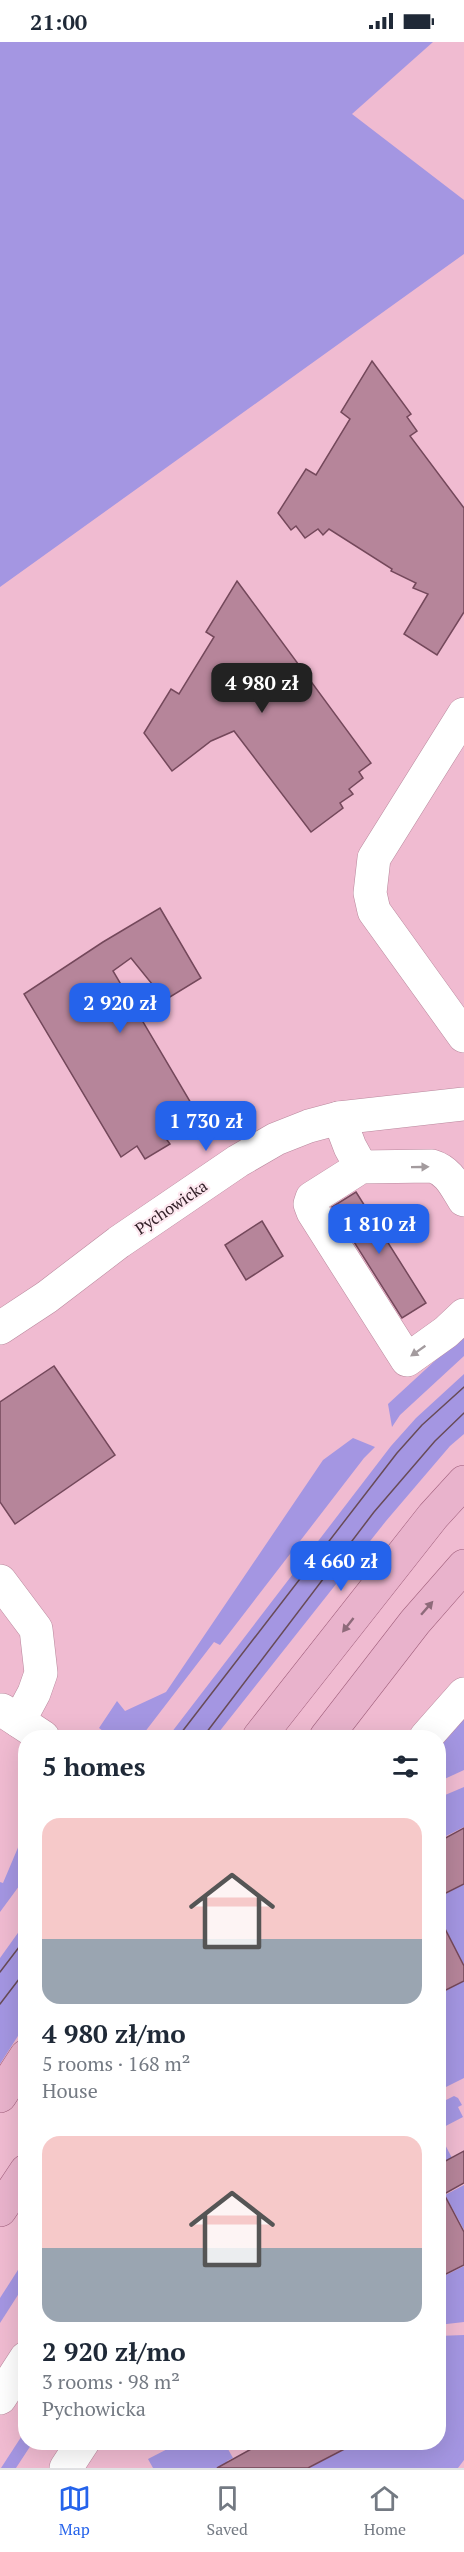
<!DOCTYPE html>
<html lang="en">
<head>
<meta charset="utf-8">
<style>
  body { margin:0; font-family:"PT Serif",serif; background:#f2f2f3; color:#1f2937; height:100vh; display:flex; flex-direction:column; font-size:22px; white-space:nowrap }
  * { box-sizing:border-box; margin:0 }
  p { font-size:20px; color:#747a83 }
  .icon { flex:none; width:33px; height:33px; fill:none; stroke:currentColor; stroke-width:2; stroke-linecap:round; stroke-linejoin:round }
  .map { position:relative; flex:1; overflow:hidden }
  .sheet { position:absolute; left:18px; top:1688px; width:428px; height:720px; display:flex; flex-direction:column; background:#fff; border-radius:24px; box-shadow:0 6px 24px #0002 }
  .sheet>* { flex:none }
  .price { position:absolute; translate:-50% -51px; padding:0 14px; border-radius:12px; background:#2563eb; color:#fff; font-size:20px; line-height:39px; filter:drop-shadow(0 2px 3px #0008) }
  .price::after { content:''; position:absolute; left:50%; top:36px; width:18px; height:14px; margin-left:-9px; background:inherit; clip-path:polygon(0 0,100% 0,50% 100%) }
  .price.active { background:#222; color:#fff }
  ul { padding:0; list-style:none }
  li { display:grid; align-content:center; gap:12px; height:318px; padding:0 24px }
  li span { display:grid; place-items:center; height:186px; border-radius:18px; color:#555 }
  li>.icon { margin-inline-start:auto }
  span .icon { width:108px; height:108px; fill:#fffc; stroke-width:1 }
  li b { font-size:26px }
  h2 { display:flex; justify-content:space-between; align-items:center; height:72px; padding:0 24px; font-size:26px }
  .status { display:flex; justify-content:space-between; align-items:center; height:42px; padding:0 30px; background:#fff; direction:ltr }
  .status svg { height:16px; fill:currentColor }
  .tabs { display:flex; justify-content:space-around; align-items:center; height:84px; border-top:2px solid #e0e1e3; background:#fff; font-size:16px; color:#747a83 }
  .tabs a { display:grid; justify-items:center; gap:3px }
  .tabs .active { color:#2563eb }
  .map>svg:first-child { display:block }
  .green { fill:#a496e2 }
  .building { fill:#b6859a; stroke:#74485b; stroke-width:1.5 }
  .lines { fill:none; stroke-linecap:round; stroke-linejoin:round }
  .minor-casing { stroke:#b9889d; stroke-width:34 }
  .major-casing { stroke:#a05f7c; stroke-width:34 }
  .minor { stroke:#fff; stroke-width:33 }
  .major { stroke:#e9b3cc; stroke-width:33 }
  .tram { stroke:#684b57; stroke-width:1.5 }
  .oneway { fill:#a39b9e }
  .oneway2 { fill:#8e6a7a }
  .labels { text-anchor:middle; dominant-baseline:central; stroke-width:4.5; stroke-linejoin:round; paint-order:stroke }
  .street-label { font-size:16px; fill:#332028; stroke:#fde7ef }
</style>
</head>
<body>
<div class="status"><b>21:00</b><svg viewBox="0 0 49 12"><path d="M0 12V9h3v3zM5 12V6h3v6zM10 12V3h3v9zM15 12V0h3v12zM26 1h20v11H26zM47 4h2v5h-2z"/></svg></div>
<div class="map">
<svg width="464" height="2426" viewBox="0 0 464 2426">
  <rect width="100%" height="100%" fill="#f0bbd1"/>
  <!-- green -->
  <g class="green">
    <path d="M0 0H433L352 72 464 158V212L0 545Z"/>
    <path d="M464 1292V1314L400 1373 392 1385 388 1362Z"/>
    <path d="M464 1332V1392L450 1404 386 1479 215 1695H168L391 1404 416 1376Z"/>
    <path d="M353 1396 375 1405 364 1416 220 1603 214 1600 141 1695H111L99 1686 117 1659 125 1669 166 1650 323 1418Z"/>
    <path d="M464 1673V1728L438 1740V1703Z"/>
    <path d="M464 1745V1785L438 1798V1756Z"/>
    <path d="M22 1796 25 1797V1836L0 1870V1840L3 1841Z"/>
    <path d="M464 1842V1923L438 1872V1856Z"/>
    <path d="M25 1881V1983L0 2022V1916Z"/>
    <path d="M464 1939V2036L438 2049V1953Z"/>
    <path d="M454 2054 458 2056 462 2063 458 2065 463 2075 438 2088V2062Z"/>
    <path d="M438 2089 452 2116 438 2123Z"/>
    <path d="M464 2143V2188L445 2153Z"/>
    <path d="M25 2217V2242L0 2281V2256Z"/>
    <path d="M464 2224V2280L438 2283V2237Z"/>
    <path d="M464 2293V2418L458 2426H309L359 2400H438V2294Z"/>
    <path d="M25 2389 26 2400H33L16 2426H1Z"/>
    <path d="M181 2400H224L233 2416 227 2419 231 2426H153L148 2417Z"/>
  </g>
  <!-- building -->
  <g class="building">
    <path d="M372 319 411 372 407 375 417 389 410 394 464 466V570L437 613 404 592 428 552 413 546 416 541 391 529 392 527 329 487 323 493 318 487 305 496 296 484 291 488 278 471 306 427 316 433 350 377 341 370Z"/>
    <path d="M237 539 371 721 359 730 363 736 349 747 353 752 340 761 343 766 311 790 234 689 211 699 172 729 144 691 171 647 179 652 214 595 206 590Z"/>
    <path d="M160 866 201 936 165 958 131 916 113 929 198 1073 178 1085 181 1090 167 1098 170 1102 145 1117 137 1104 121 1115 24 952 103 900Z"/>
    <path d="M356 1150 426 1261 402 1276 332 1165Z"/>
    <path d="M262 1179 283 1214 246 1238 225 1203Z"/>
    <path d="M54 1324 115 1413 15 1482 0 1460V1360Z"/>
    <path d="M464 1786V1842L438 1855V1800Z"/>
    <path d="M438 1873 464 1924V1939L438 1952Z"/>
    <path d="M464 2109V2141L444 2152 464 2190V2223L438 2236V2123Z"/>
    <path d="M264 2400H358L308 2426H217Z"/>
  </g>
  <g class="lines">
    <defs>
      <g id="minor">
        <path d="M464 672 374 816 370 851 374 869 464 994"/>
        <path d="M339 1076 350 1105 361 1125"/>
        <path d="M464 1158C455 1144 449 1129 432 1124L361 1125 312 1156 310 1162 313 1170 407 1318 446 1290 464 1273"/>
        <path d="M0 1286 47 1255 119 1200 238 1119 276 1097 309 1084 339 1076 464 1062"/>
        <path d="M0 1539 36 1587 41 1631 34 1651 19 1679"/>
        <path d="M2 1668 43 1695"/>
        <path d="M426 1695 464 1652"/>
        <path d="M0 2356 26 2316"/>
        <path d="M66 2426 83 2400"/>
      </g>
      <g id="major">
        <path d="M259 1695 433 1474 464 1440"/>
        <path d="M326 1695 415 1580 464 1524"/>
        <path d="M0 2054 26 2014"/>
        <path d="M0 2168 26 2129"/>
      </g>
    </defs>
    <!-- minor casing -->
    <use href="#minor" class="minor-casing"/>
    <!-- major casing -->
    <use href="#major" class="major-casing"/>
    <!-- minor -->
    <use href="#minor" class="minor"/>
    <!-- major -->
    <use href="#major" class="major"/>
    <!-- tram -->
    <g class="tram">
      <path d="M178 1695 397 1411 422 1383 464 1345"/>
      <path d="M203 1695 374 1470 435 1399 464 1371"/>
      <path d="M0 1930 26 1896"/>
      <path d="M0 1962 26 1928"/>
    </g>
  </g>
  <!-- one-way arrows -->
  <defs><path id="oneway-solid" d="M-6-.8H1V-3.2L6.5 0L1 3.2V.8H-6Z" transform="scale(1.5)"/></defs>
  <g class="oneway">
    <use href="#oneway-solid" transform="translate(420 1125) rotate(-1)"/>
    <use href="#oneway-solid" transform="translate(418 1309) rotate(145)"/>
  </g>
  <g class="oneway2">
    <use href="#oneway-solid" transform="translate(427 1566) rotate(-49)"/>
    <use href="#oneway-solid" transform="translate(348 1583) rotate(128)"/>
  </g>
  <g class="labels">
    <!-- street labels -->
    <g class="street-label">
      <text transform="translate(171 1165) rotate(-34)">Pychowicka</text>
    </g>
  </g>
</svg>
<b class="price active" style="left:262px;top:672px">4 980 zł</b>
<b class="price" style="left:120px;top:992px">2 920 zł</b>
<b class="price" style="left:206px;top:1110px">1 730 zł</b>
<b class="price" style="left:379px;top:1213px">1 810 zł</b>
<b class="price" style="left:341px;top:1550px">4 660 zł</b>
<section class="sheet">
<h2>5 homes<svg class="icon" aria-label="filters" viewBox="0 0 24 24"><path d="M4 7h16M4 17h16"/><circle cx="9" cy="7" r="2"/><circle cx="15" cy="17" r="2"/></svg></h2>
<ul>
<li><span style="background:linear-gradient(#f6c9c9 65%,#9aa5b1 0)"><svg class="icon" aria-label="home" viewBox="0 0 24 24"><path d="M3 11l9-7 9 7M6 9v11h12V9"/></svg></span><div><b>4 980 zł/mo</b><p>5 rooms · 168 m²</p><p>House</p></div></li>
<li><span style="background:linear-gradient(#f6c9c9 60%,#9aa5b1 0)"><svg class="icon" aria-label="home" viewBox="0 0 24 24"><path d="M3 11l9-7 9 7M6 9v11h12V9"/></svg></span><div><b>2 920 zł/mo</b><p>3 rooms · 98 m²</p><p>Pychowicka</p></div></li>
</ul>
</section>
</div>
<nav class="tabs">
<a class="active"><svg class="icon" aria-label="map" viewBox="0 0 24 24"><path d="M3 6l6-2 6 2 6-2v14l-6 2-6-2-6 2zM9 4v14M15 6v14"/></svg>Map</a>
<a><svg class="icon" aria-label="saved" viewBox="0 0 24 24"><path d="M7 4h10v16l-5-4-5 4z"/></svg>Saved</a>
<a><svg class="icon" aria-label="home" viewBox="0 0 24 24"><path d="M3 11l9-7 9 7M6 9v11h12V9"/></svg>Home</a>
</nav>
</body>
</html>
